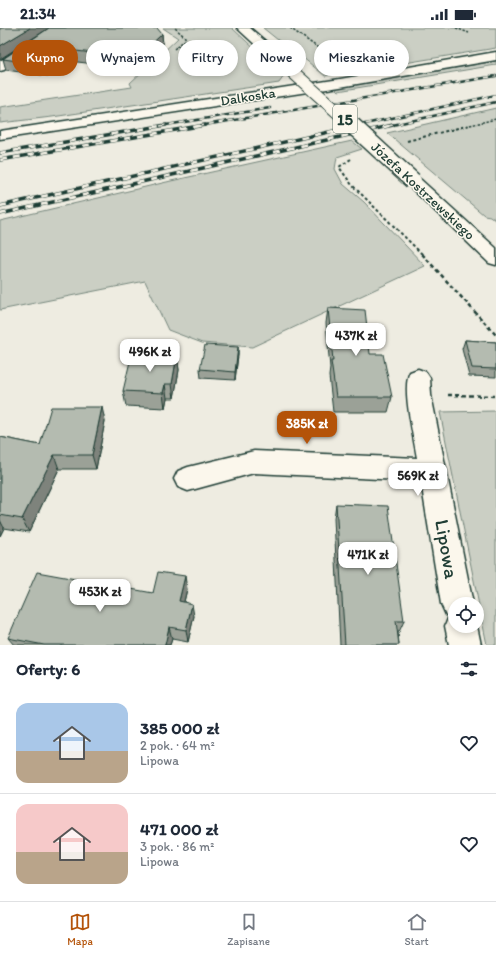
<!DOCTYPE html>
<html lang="pl">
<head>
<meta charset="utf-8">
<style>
  body { margin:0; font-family:Itim,sans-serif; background:#f2f2f3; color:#1f2937; height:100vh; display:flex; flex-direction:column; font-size:15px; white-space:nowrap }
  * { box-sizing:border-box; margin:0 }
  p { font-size:13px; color:#747a83 }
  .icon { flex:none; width:22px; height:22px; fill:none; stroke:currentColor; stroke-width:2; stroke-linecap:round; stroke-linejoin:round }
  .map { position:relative; height:617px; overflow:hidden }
  .drawer { display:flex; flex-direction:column; background:#fff; flex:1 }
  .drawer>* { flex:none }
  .guide { position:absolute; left:12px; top:12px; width:472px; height:36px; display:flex; gap:8px }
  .tools { position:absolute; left:448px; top:569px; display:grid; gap:8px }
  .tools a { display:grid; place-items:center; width:36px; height:36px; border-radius:50%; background:#fff; box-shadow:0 2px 6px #0003; font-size:20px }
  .price { position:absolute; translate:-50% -34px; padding:0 9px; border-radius:8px; background:#fff; color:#222; font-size:13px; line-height:26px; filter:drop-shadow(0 1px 2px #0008) }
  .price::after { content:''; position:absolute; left:50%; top:24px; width:12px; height:9px; margin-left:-6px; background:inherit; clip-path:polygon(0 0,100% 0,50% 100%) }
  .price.current { background:#b45309; color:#fff }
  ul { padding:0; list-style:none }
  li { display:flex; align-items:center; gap:12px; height:100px; padding:0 16px }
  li+li { border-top:1px solid #e0e1e3 }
  li span { display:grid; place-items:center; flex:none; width:112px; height:80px; border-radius:12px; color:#555 }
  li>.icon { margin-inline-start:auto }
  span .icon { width:48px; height:48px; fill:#fffc; stroke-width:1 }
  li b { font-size:17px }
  h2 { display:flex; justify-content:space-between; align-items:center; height:48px; padding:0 16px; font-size:17px }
  .chip { padding:0 14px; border-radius:18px; background:#fff; box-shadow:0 2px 6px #0003; font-size:14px; line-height:36px }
  .chip.current { background:#b45309; color:#fff }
  .status { display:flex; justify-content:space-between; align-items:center; height:28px; padding:0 20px; background:#fff; direction:ltr }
  .status svg { height:11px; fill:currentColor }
  .tab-bar { display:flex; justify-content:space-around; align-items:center; height:56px; border-top:1px solid #e0e1e3; background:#fff; font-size:11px; color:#747a83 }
  .tab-bar a { display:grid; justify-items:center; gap:2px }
  .tab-bar .current { color:#b45309 }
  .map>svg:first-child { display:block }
  .green { fill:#cbcfc4; stroke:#75867c }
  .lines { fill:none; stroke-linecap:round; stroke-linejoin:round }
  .minor-casing { stroke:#1f3d34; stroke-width:3 }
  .tertiary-casing { stroke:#1f3d34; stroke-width:3 }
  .primary-casing { stroke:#1f3d34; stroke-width:3 }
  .path-far2 { stroke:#1f3d34; stroke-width:1.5; stroke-dasharray:2.5 1.5; stroke-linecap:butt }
  .path-far1 { stroke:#1f3d34; stroke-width:2; stroke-dasharray:3 2.5; stroke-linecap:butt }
  .path { stroke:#1f3d34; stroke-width:2.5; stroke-dasharray:4 3; stroke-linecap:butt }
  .minor { fill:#fbf7ec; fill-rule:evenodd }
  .tertiary { fill:#fbf7ec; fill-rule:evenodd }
  .primary { fill:#fbf7ec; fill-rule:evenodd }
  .rail-far1-casing { stroke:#1f3d34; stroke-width:2.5 }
  .rail-casing { stroke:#1f3d34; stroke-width:3.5 }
  .rail-far1 { stroke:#fbf7ec; stroke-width:1.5; stroke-dasharray:5; stroke-linecap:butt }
  .rail { stroke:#fbf7ec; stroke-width:2.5; stroke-dasharray:7; stroke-linecap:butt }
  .primary-bridge-far1-casing { stroke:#1f3d34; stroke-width:14; stroke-linecap:butt }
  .primary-bridge-casing { stroke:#1f3d34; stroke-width:19; stroke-linecap:butt }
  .primary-bridge-far1 { stroke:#fbf7ec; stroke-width:12 }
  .primary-bridge { stroke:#fbf7ec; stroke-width:16 }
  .wall { fill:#9ba197; stroke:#1f3d34 }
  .shaded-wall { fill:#7e837b; stroke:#1f3d34 }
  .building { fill:#b4bbb0; stroke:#1f3d34 }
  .labels { text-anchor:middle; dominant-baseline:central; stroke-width:3; stroke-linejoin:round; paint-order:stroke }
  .far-street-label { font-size:14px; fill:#1f3d34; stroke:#fbf7ec }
  .shield { fill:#fbf7ec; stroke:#61756b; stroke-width:1 }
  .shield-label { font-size:16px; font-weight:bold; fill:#1f3d34 }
  .near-street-label { font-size:20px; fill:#1f3d34; stroke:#fbf7ec }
</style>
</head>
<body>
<div class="status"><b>21:34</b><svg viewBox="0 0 49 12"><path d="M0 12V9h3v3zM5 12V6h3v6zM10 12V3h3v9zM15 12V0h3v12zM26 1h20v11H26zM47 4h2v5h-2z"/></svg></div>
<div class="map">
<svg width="496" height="617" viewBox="0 0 496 617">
  <rect width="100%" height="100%" fill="#eeece1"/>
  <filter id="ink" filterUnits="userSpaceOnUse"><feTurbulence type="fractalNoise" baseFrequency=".025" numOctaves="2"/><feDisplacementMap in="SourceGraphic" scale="8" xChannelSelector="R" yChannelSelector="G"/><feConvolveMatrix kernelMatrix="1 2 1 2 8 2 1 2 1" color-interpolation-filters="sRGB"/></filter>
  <g filter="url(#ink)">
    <!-- green -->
    <g class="green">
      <path d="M163 0H232L284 48 279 55 52 89 0 95V79L132 59 130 55 178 10Z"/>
      <path d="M263 0H496V20L325 48 296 24H293Z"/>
      <path d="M496 33V37L338 63 335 60Z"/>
      <path d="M496 80V189H492L496 193 490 188 484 187 387 105Z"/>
      <path d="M352 113 362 121 337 129 335 141 343 156 364 174 425 238 252 319 202 315 168 302 145 253 0 282V193L171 153Z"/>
      <path d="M496 383V617H487L440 384Z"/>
    </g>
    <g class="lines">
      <defs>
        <g id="minor">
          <path d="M51 0H65L4 42 0 43V33Z"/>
          <path d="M418 341 426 344 430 350 431 367 473 576H455V598H477L481 617H449L445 598 449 588 446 587 441 576 421 453 254 445 188 463 178 459 174 451 178 443 188 439 254 423 417 430C414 410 401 359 410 344Z"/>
        </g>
        <path id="tertiary" d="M496 24V32L340 59 0 111V103L340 51Z"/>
        <g id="primary">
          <path d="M237 0H250L280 26 282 29 280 32H272Z"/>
          <path d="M413 148 419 150 496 220V237L489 235 407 156 405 153 407 150Z"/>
        </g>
      </defs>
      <!-- minor casing -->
      <use href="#minor" class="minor-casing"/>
      <!-- tertiary casing -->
      <use href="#tertiary" class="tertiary-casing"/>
      <!-- primary casing -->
      <use href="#primary" class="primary-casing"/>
      <!-- path-far2 -->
      <g class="path-far2">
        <path d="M290 0 334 31"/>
        <path d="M456 0 469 5"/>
        <path d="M174 21 185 12V9L175 0"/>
        <path d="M466 98 496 91"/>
      </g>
      <!-- path-far1 -->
      <g class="path-far1">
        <path d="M407 113 470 97"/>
        <path d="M351 131 339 139 352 157 423 227"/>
      </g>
      <!-- path -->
      <g class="path">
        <path d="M422 226 496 307"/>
        <path d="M448 367 496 368"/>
      </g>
      <!-- minor -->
      <use href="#minor" class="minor"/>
      <!-- tertiary -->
      <use href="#tertiary" class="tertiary"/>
      <!-- primary -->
      <use href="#primary" class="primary"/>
      <defs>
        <g id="rail-far1">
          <path d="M160 98 270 80"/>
          <path d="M199 98 496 48"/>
          <path d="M356 98 496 67"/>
          <path d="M388 98 496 74"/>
        </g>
        <g id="rail">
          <path d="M0 125 166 97"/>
          <path d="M0 132 205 97"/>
          <path d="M0 178 360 97"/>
          <path d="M0 186 393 97"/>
        </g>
      </defs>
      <!-- rail-far1 casing -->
      <use href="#rail-far1" class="rail-far1-casing"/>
      <!-- rail casing -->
      <use href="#rail" class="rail-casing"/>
      <!-- rail-far1 -->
      <use href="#rail-far1" class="rail-far1"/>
      <!-- rail -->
      <use href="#rail" class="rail"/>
      <defs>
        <path id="primary-bridge-far1" d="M276 29 353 98"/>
        <path id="primary-bridge" d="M352 97 413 153"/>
      </defs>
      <!-- primary-bridge-far1 casing -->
      <use href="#primary-bridge-far1" class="primary-bridge-far1-casing"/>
      <!-- primary-bridge casing -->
      <use href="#primary-bridge" class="primary-bridge-casing"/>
      <!-- primary-bridge-far1 -->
      <use href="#primary-bridge-far1" class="primary-bridge-far1"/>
      <!-- primary-bridge -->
      <use href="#primary-bridge" class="primary-bridge"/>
    </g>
    <!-- wall -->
    <g class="wall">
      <path d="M162 6 163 17 138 41 69 33 49 48 6 42 3 31Z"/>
      <path d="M328 280 392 369 388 384H333L329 348 330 340 326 295Z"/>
      <path d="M465 312 496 314V349L469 348 462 321Z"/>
      <path d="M238 319V327L235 352 201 350 200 341Z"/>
      <path d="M177 327 179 342 174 370H167L165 380 126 378 123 363Z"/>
      <path d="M105 393 96 441H59L29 504 4 500 0 508V409L40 417Z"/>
      <path d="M336 476 404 593 399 604H398L399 617H340L334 490Z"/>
      <path d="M187 561 184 574 194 588 188 614 172 611 170 617H14L8 610 153 565Z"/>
    </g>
    <!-- shaded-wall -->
    <g class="shaded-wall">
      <path d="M30 0H49L0 31V18Z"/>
      <path d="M162 6 163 17 138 41 137 30Z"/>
      <path d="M67 22 69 33 49 48 47 37Z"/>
      <path d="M238 319V327L235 352V344Z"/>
      <path d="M177 327 179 342 174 370 172 356Z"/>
      <path d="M165 356 167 370 165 380 163 365Z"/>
      <path d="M102 379 105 393 96 441 92 427Z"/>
      <path d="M54 427 59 441 29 504 22 491Z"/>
      <path d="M0 492 4 500 0 508Z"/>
      <path d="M185 548 187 561 181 586 179 573Z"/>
      <path d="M192 576 194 588 188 614 186 602Z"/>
      <path d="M169 599 172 611 170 617H165Z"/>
    </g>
    <!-- building -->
    <g class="building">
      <path d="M0 0H30L0 18Z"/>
      <path d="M49 0H157L162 6 137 30 67 22 47 37 3 31Z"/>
      <path d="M328 280 365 282 370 326H383L392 369H336L331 333H333Z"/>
      <path d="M465 312 496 314V341L472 340Z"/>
      <path d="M205 317 238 319 235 344 200 341Z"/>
      <path d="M132 325 177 327 172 356H165L163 365 123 363Z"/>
      <path d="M51 379H102L92 427H54L22 491 0 487V409L40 417Z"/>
      <path d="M336 476 388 478 404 593H396L399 617H345Z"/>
      <path d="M37 544 153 565 158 544 185 548 179 573 192 576 186 602 169 599 165 617H44L8 610Z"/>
    </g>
  </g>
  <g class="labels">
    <!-- far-street labels -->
    <g class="far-street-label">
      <text transform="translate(248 69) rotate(-9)">Dalkoska</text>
      <text transform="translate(423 163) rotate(43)">Józefa Kostrzewskiego</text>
    </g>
    <!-- shield labels -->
    <rect class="shield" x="333" y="77" width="24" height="28" rx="3"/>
    <g class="shield-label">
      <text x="345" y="91">15</text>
    </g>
    <!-- near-street labels -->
    <g class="near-street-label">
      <text transform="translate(447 521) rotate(80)">Lipowa</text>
    </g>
  </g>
</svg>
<div class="tools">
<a><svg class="icon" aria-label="locate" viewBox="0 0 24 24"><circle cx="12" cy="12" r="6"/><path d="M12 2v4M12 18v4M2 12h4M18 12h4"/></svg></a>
</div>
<b class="price" style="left:356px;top:329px">437K zł</b>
<b class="price" style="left:150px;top:345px">496K zł</b>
<b class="price current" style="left:307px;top:417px">385K zł</b>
<b class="price" style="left:418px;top:469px">569K zł</b>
<b class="price" style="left:368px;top:548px">471K zł</b>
<b class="price" style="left:100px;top:585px">453K zł</b>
<div class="guide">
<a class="chip current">Kupno</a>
<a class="chip">Wynajem</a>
<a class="chip">Filtry</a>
<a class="chip">Nowe</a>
<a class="chip">Mieszkanie</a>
</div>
</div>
<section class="drawer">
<h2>Oferty: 6<svg class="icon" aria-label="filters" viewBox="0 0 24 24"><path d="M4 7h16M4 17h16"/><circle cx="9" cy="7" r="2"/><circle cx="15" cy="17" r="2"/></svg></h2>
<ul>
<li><span style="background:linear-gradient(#a9c7e8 60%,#b9a48a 0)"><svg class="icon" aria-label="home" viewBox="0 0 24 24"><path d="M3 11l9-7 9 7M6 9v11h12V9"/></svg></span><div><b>385 000 zł</b><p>2 pok. · 64 m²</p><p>Lipowa</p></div><svg class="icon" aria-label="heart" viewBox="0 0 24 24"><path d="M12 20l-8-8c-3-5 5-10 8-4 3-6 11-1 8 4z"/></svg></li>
<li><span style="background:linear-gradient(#f6c9c9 60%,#b9a48a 0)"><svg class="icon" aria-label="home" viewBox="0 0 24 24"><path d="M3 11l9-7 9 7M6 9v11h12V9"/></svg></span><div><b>471 000 zł</b><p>3 pok. · 86 m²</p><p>Lipowa</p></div><svg class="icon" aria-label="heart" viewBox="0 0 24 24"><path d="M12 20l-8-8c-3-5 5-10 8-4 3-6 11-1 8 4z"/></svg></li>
</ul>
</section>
<nav class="tab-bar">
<a class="current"><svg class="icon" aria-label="map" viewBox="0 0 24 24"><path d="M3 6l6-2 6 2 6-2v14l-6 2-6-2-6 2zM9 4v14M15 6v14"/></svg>Mapa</a>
<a><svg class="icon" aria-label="saved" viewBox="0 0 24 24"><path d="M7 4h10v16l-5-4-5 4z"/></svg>Zapisane</a>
<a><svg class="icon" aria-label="home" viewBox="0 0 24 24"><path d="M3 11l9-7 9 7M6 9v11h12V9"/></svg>Start</a>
</nav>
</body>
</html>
